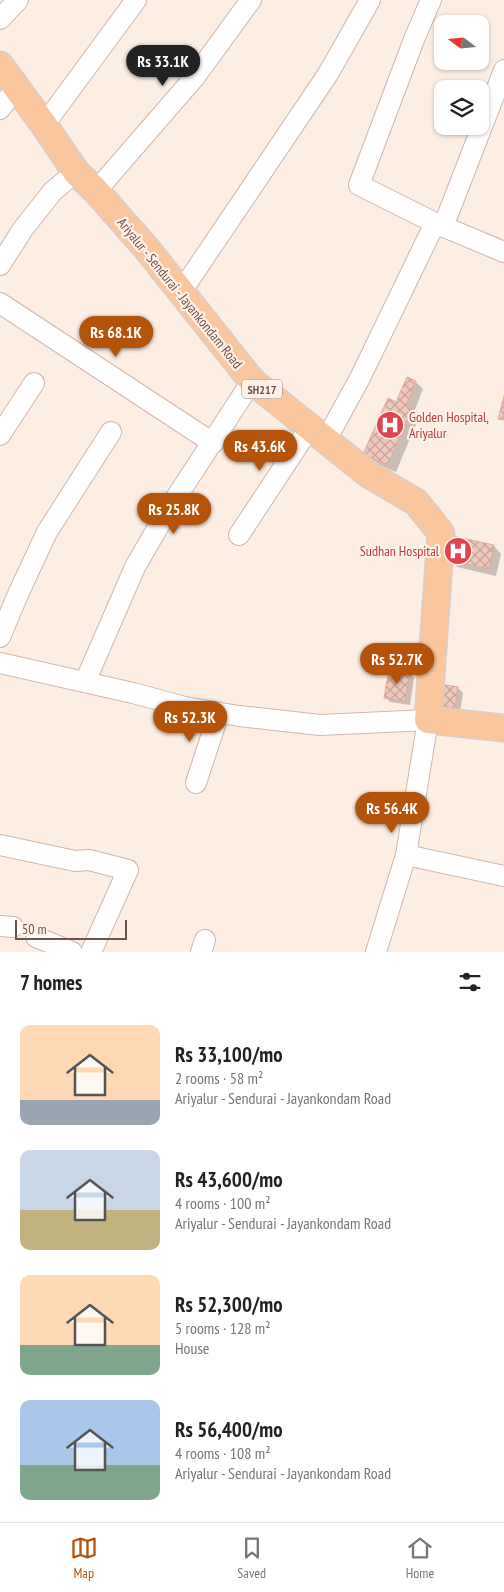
<!DOCTYPE html>
<html lang="en">
<head>
<meta charset="utf-8">
<style>
  body { margin:0; font-family:"PT Sans Narrow",sans-serif; background:#f2f2f2; color:#222; height:100vh; display:flex; flex-direction:column; font-size:19px; white-space:nowrap }
  * { box-sizing:border-box; margin:0 }
  p { font-size:16px; color:#767676 }
  .icon { flex:none; width:28px; height:28px; fill:none; stroke:currentColor; stroke-width:2; stroke-linecap:round; stroke-linejoin:round }
  .map { position:relative; height:952px; overflow:hidden }
  .drawer { display:flex; flex-direction:column; background:#fff; flex:1 }
  .drawer>* { flex:none }
  .needle { width:32px; rotate:286deg }
  .fabs { position:absolute; left:434px; top:15px; display:grid; gap:10px }
  .fabs a { display:grid; place-items:center; width:55px; height:55px; border-radius:10px; background:#fff; box-shadow:0 1px 4px #0004; font-size:25px }
  .scale { position:absolute; left:15px; bottom:12px; width:112px; box-sizing:border-box; padding-left:5px; border:2px solid #73514a; border-top:0; font-size:14px; line-height:18px; white-space:nowrap; color:#73514a; -webkit-text-stroke:4px #fff2e9; paint-order:stroke }
  .price { position:absolute; translate:-50% -42px; padding:0 11px; border-radius:18px; background:#b45309; color:#fff; font-size:16px; line-height:32px; filter:drop-shadow(0 1px 2px #0008) }
  .price::after { content:''; position:absolute; left:50%; top:30px; width:15px; height:11px; margin-left:-8px; background:inherit; clip-path:polygon(0 0,100% 0,50% 100%) }
  .price.selected { background:#222; color:#fff }
  ul { padding:0; list-style:none }
  li { display:flex; align-items:center; gap:15px; height:125px; padding:0 20px }
  li span { display:grid; place-items:center; flex:none; width:140px; height:100px; border-radius:10px; color:#555 }
  li>.icon { margin-inline-start:auto }
  span .icon { width:60px; height:60px; fill:#fffc; stroke-width:1 }
  li b { font-size:21px }
  h2 { display:flex; justify-content:space-between; align-items:center; height:60px; padding:0 20px; font-size:21px }
  .dock { display:flex; justify-content:space-around; align-items:center; height:70px; border-top:1px solid #e0e0e0; background:#fff; font-size:14px; color:#767676 }
  .dock a { display:grid; justify-items:center; gap:2px }
  .dock .selected { color:#b45309 }
  .map>svg:first-child { display:block }
  .shadow { fill:#0003 }
  .building { fill:url(#building-cross-hatch); stroke:#e3aa9c }
  .lines { fill:none; stroke-linecap:round; stroke-linejoin:round }
  .minor-casing { stroke:#cfb6ad; stroke-width:22 }
  .major-casing { stroke:#d8cecc; stroke-width:29 }
  .minor { stroke:#fff; stroke-width:20 }
  .major { stroke:#f9c69d; stroke-width:26 }
  .labels { text-anchor:middle; dominant-baseline:central; stroke-width:4.5; stroke-linejoin:round; paint-order:stroke }
  .shield { fill:#fff2e9; stroke:#9d817a; stroke-width:1 }
  .shield-label { font-size:12px; font-weight:bold; fill:#73514a }
  .street-label { font-size:14px; fill:#73514a; stroke:#fff2e9 }
  .health-label { font-size:14px; fill:#be3a42; stroke:#fff2e9; text-anchor:start }
</style>
</head>
<body>
<div class="map">
<svg width="504" height="952" viewBox="0 0 504 952">
  <defs>
    <pattern id="building-cross-hatch" width="8" height="8" patternUnits="userSpaceOnUse" patternTransform="scale(1.25)"><rect width="8" height="8" fill="#f0c7bb"/><path d="M0 0l8 8M0 8l8-8" fill="none" stroke="#c7a49a"/></pattern>
  </defs>
  <rect width="100%" height="100%" fill="#fceee3"/>
  <!-- shadow -->
  <g class="shadow">
    <path d="M408 379 416 382 423 389 414 412 419 417 396 472 372 462 365 454 397 403Z"/>
    <path d="M454 537 494 546 501 554 496 576 457 567 450 559Z"/>
    <path d="M409 673 414 678 410 705 390 702 386 697Z"/>
    <path d="M435 685 458 688 463 693 459 719Z"/>
  </g>
  <!-- building -->
  <g class="building">
    <path d="M407 377 416 381 406 406 412 408 388 465 363 454 388 398 396 402Z"/>
    <path d="M504 396V420L498 419Z"/>
    <path d="M453 536 494 545 489 569 448 560Z"/>
    <path d="M389 669 410 672 405 701 384 698Z"/>
    <path d="M434 683 458 687 454 715 430 711Z"/>
  </g>
  <g class="lines">
    <defs>
      <g id="minor">
        <path d="M431 0 415 37 359 185 435 223"/>
        <path d="M0 19 18 0"/>
        <path d="M0 109 16 88"/>
        <path d="M44 125 136 0"/>
        <path d="M96 191 194 78 251 0"/>
        <path d="M443 227 504 70"/>
        <path d="M0 265 23 229 53 191 76 172"/>
        <path d="M181 292 328 74 370 0"/>
        <path d="M0 303 213 443"/>
        <path d="M0 435 34 383"/>
        <path d="M326 440 360 378 435 223 504 252"/>
        <path d="M239 535 310 427"/>
        <path d="M0 637 19 592 47 532 111 432"/>
        <path d="M0 663 133 693 185 707 239 716 320 725 428 720 406 855 376 952"/>
        <path d="M85 682 135 567 168 510 252 381"/>
        <path d="M196 783 219 713"/>
        <path d="M0 845 75 861 89 860 128 870 91 952"/>
        <path d="M406 855 504 876"/>
        <path d="M0 926 13 927"/>
        <path d="M36 937 72 952"/>
        <path d="M201 952 205 940"/>
      </g>
      <path id="major" d="M0 65 44 125 76 172 96 191 147 249 252 381 368 474 416 502 441 533 428 720 504 728"/>
    </defs>
    <!-- minor casing -->
    <use href="#minor" class="minor-casing"/>
    <!-- major casing -->
    <use href="#major" class="major-casing"/>
    <!-- minor -->
    <use href="#minor" class="minor"/>
    <!-- major -->
    <use href="#major" class="major"/>
  </g>
  <!-- icons -->
  <defs>
    <symbol id="hospital-disc" viewBox="-11 -11 22 22"><circle r="9.5" fill="#e0444e" stroke="#fff2e9"/><path d="M-5-5h3v3.5h4V-5h3V5h-3V1.5h-4V5h-3Z" fill="#fff"/></symbol>
  </defs>
  <g fill-rule="evenodd">
    <use href="#hospital-disc" x="374" y="409" width="32" height="32"/>
    <use href="#hospital-disc" x="442" y="535" width="32" height="32"/>
  </g>
  <g class="labels">
    <!-- shield labels -->
    <rect class="shield" x="242" y="379.5" width="40" height="19" rx="4"/>
    <g class="shield-label">
      <text x="262" y="389">SH217</text>
    </g>
    <!-- street labels -->
    <g class="street-label">
      <text transform="translate(180 293) rotate(51)">Ariyalur - Sendurai - Jayankondam Road</text>
    </g>
    <!-- health labels -->
    <g class="health-label">
      <text x="409" y="417">Golden Hospital,<tspan x="409" dy="16">Ariyalur</tspan></text>
      <text x="439" y="551" text-anchor="end">Sudhan Hospital</text>
    </g>
  </g>
</svg>
<div class="fabs">
<a><svg class="needle" viewBox="-14 -14 28 28"><path d="M0-13l5 13h-10z" fill="#e53935"/><path d="M0 13l5-13h-10z" fill="#767676"/></svg></a>
<a><svg class="icon" aria-label="layers" viewBox="0 0 24 24"><path d="M12 4l9 5-9 5-9-5zM3 14l9 5 9-5"/></svg></a>
</div>
<div class="scale">50 m</div>
<b class="price selected" style="left:163px;top:87px">Rs 33.1K</b>
<b class="price" style="left:116px;top:358px">Rs 68.1K</b>
<b class="price" style="left:260px;top:472px">Rs 43.6K</b>
<b class="price" style="left:174px;top:535px">Rs 25.8K</b>
<b class="price" style="left:397px;top:685px">Rs 52.7K</b>
<b class="price" style="left:190px;top:743px">Rs 52.3K</b>
<b class="price" style="left:392px;top:834px">Rs 56.4K</b>
</div>
<section class="drawer">
<h2>7 homes<svg class="icon" aria-label="filters" viewBox="0 0 24 24"><path d="M4 7h16M4 17h16"/><circle cx="9" cy="7" r="2"/><circle cx="15" cy="17" r="2"/></svg></h2>
<ul>
<li><span style="background:linear-gradient(#ffd9b3 75%,#9aa5b1 0)"><svg class="icon" aria-label="home" viewBox="0 0 24 24"><path d="M3 11l9-7 9 7M6 9v11h12V9"/></svg></span><div><b>Rs 33,100/mo</b><p>2 rooms · 58 m²</p><p>Ariyalur - Sendurai - Jayankondam Road</p></div></li>
<li><span style="background:linear-gradient(#c9d6e8 60%,#c2b280 0)"><svg class="icon" aria-label="home" viewBox="0 0 24 24"><path d="M3 11l9-7 9 7M6 9v11h12V9"/></svg></span><div><b>Rs 43,600/mo</b><p>4 rooms · 100 m²</p><p>Ariyalur - Sendurai - Jayankondam Road</p></div></li>
<li><span style="background:linear-gradient(#ffd9b3 70%,#7fa58c 0)"><svg class="icon" aria-label="home" viewBox="0 0 24 24"><path d="M3 11l9-7 9 7M6 9v11h12V9"/></svg></span><div><b>Rs 52,300/mo</b><p>5 rooms · 128 m²</p><p>House</p></div></li>
<li><span style="background:linear-gradient(#a9c7e8 65%,#7fa58c 0)"><svg class="icon" aria-label="home" viewBox="0 0 24 24"><path d="M3 11l9-7 9 7M6 9v11h12V9"/></svg></span><div><b>Rs 56,400/mo</b><p>4 rooms · 108 m²</p><p>Ariyalur - Sendurai - Jayankondam Road</p></div></li>
</ul>
</section>
<nav class="dock">
<a class="selected"><svg class="icon" aria-label="map" viewBox="0 0 24 24"><path d="M3 6l6-2 6 2 6-2v14l-6 2-6-2-6 2zM9 4v14M15 6v14"/></svg>Map</a>
<a><svg class="icon" aria-label="saved" viewBox="0 0 24 24"><path d="M7 4h10v16l-5-4-5 4z"/></svg>Saved</a>
<a><svg class="icon" aria-label="home" viewBox="0 0 24 24"><path d="M3 11l9-7 9 7M6 9v11h12V9"/></svg>Home</a>
</nav>
</body>
</html>
